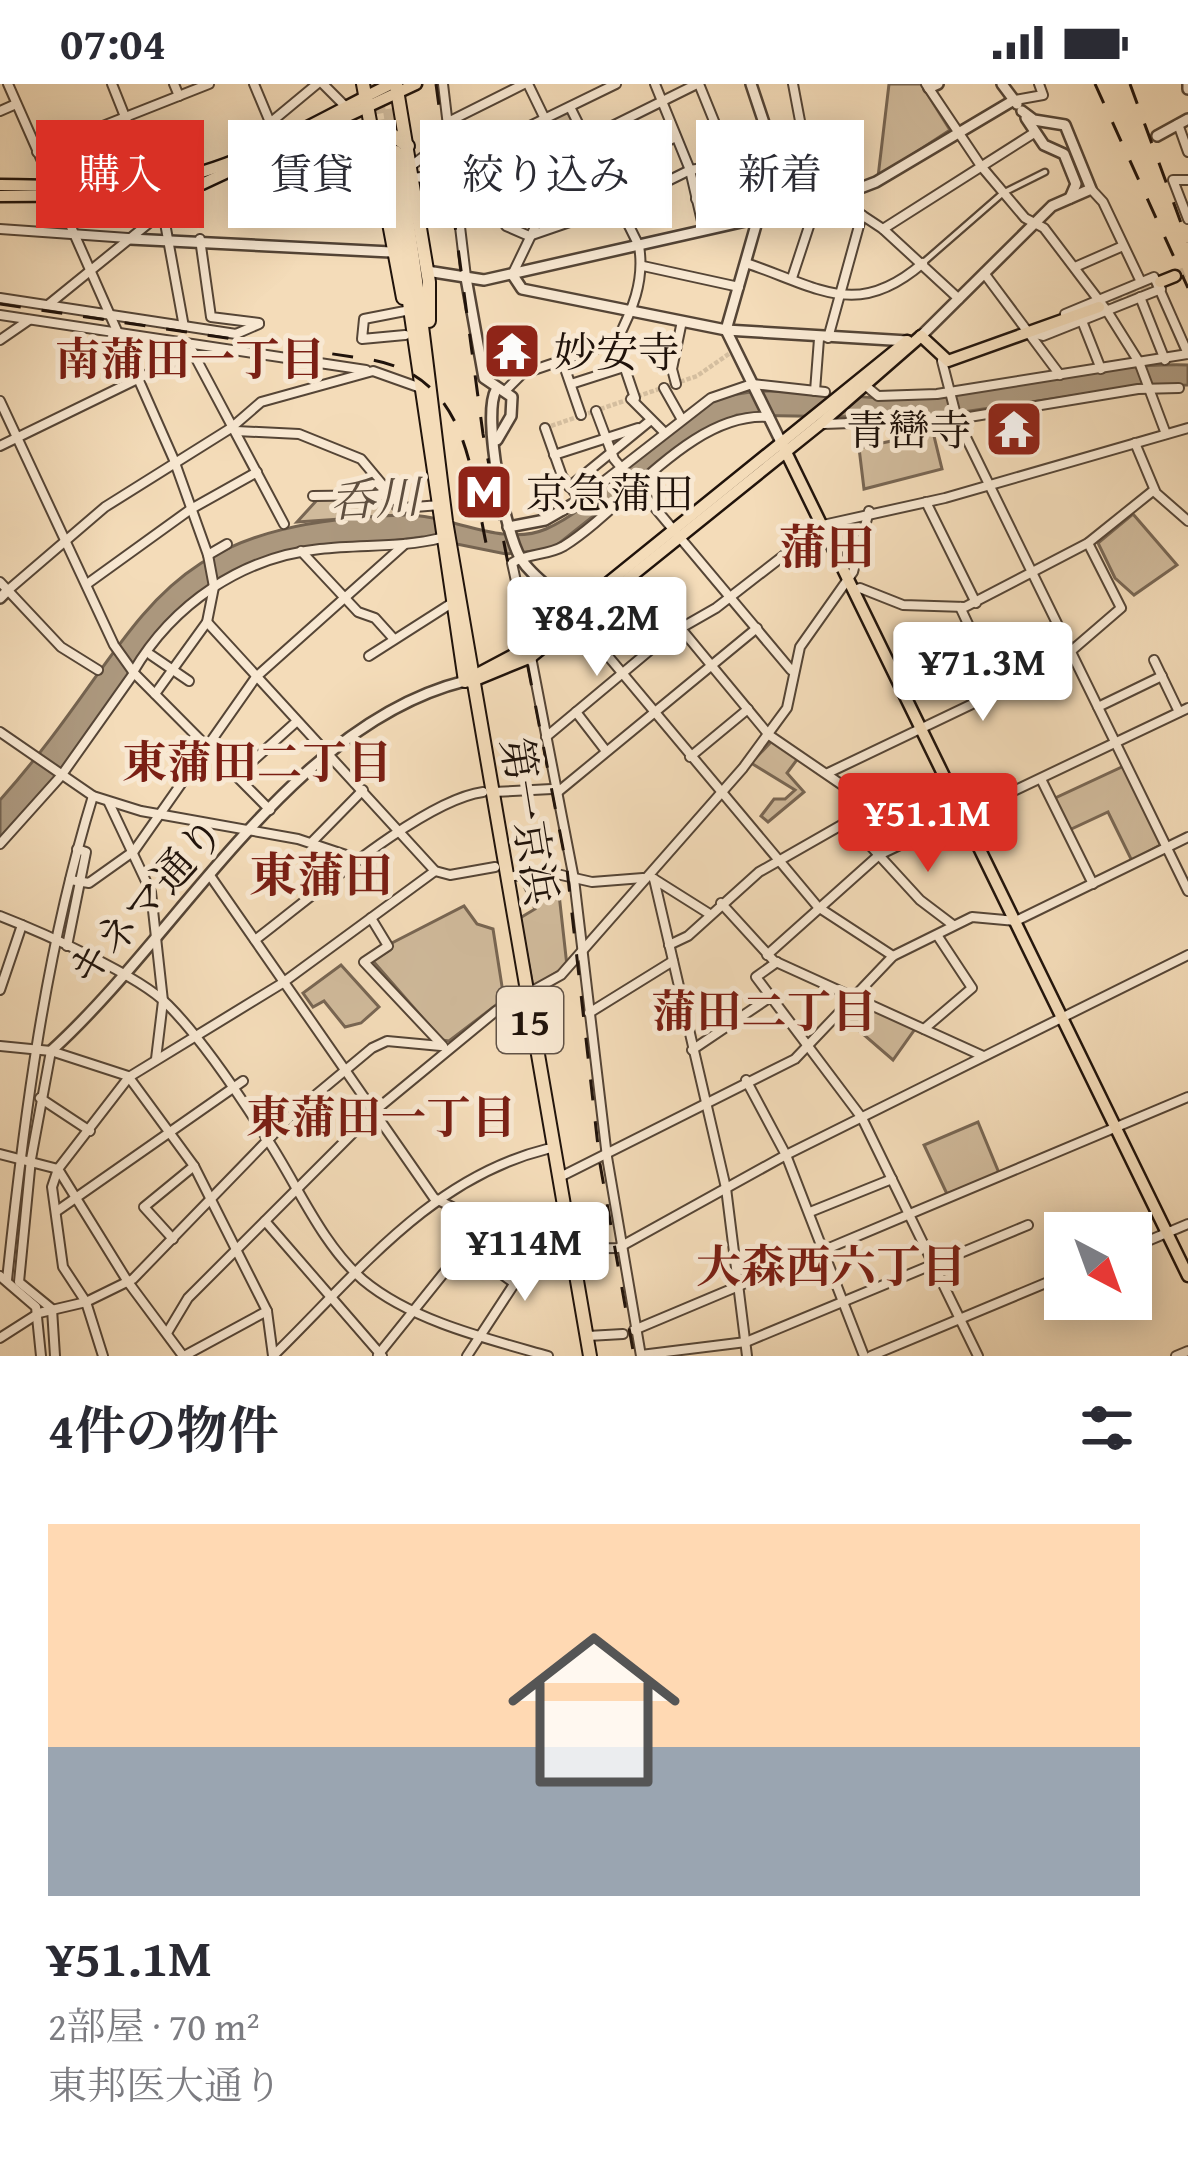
<!DOCTYPE html>
<html lang="ja">
<head>
<meta charset="utf-8">
<style>
  body { margin:0; font-family:"Gentium Book Plus","Noto Serif JP",serif; background:#f2f2f3; color:#2b2b33; height:100vh; display:flex; flex-direction:column; font-size:45px; white-space:nowrap }
  * { box-sizing:border-box; margin:0 }
  p { font-size:39px; color:#7c7c81 }
  .icon { flex:none; width:66px; height:66px; fill:none; stroke:currentColor; stroke-width:2; stroke-linecap:round; stroke-linejoin:round }
  .map { position:relative; height:1272px; overflow:hidden }
  .sheet { display:flex; flex-direction:column; background:#fff; flex:1 }
  .sheet>* { flex:none }
  .guide { position:absolute; left:36px; top:36px; width:1116px; height:108px; display:flex; gap:24px }
  .needle { width:78px; rotate:139deg }
  .tools { position:absolute; left:1044px; top:1128px; display:grid; gap:24px }
  .tools a { display:grid; place-items:center; width:108px; height:108px; border-radius:0px; background:#fff; box-shadow:0 6px 30px #0003; font-size:60px }
  .price { position:absolute; translate:-50% -102px; padding:0 27px; border-radius:12px; background:#fff; color:#222; font-size:39px; line-height:78px; filter:drop-shadow(0 3px 6px #0008) }
  .price::after { content:''; position:absolute; left:50%; top:72px; width:36px; height:27px; margin-left:-18px; background:inherit; clip-path:polygon(0 0,100% 0,50% 100%) }
  .price.current { background:#d93025; color:#fff }
  ul { padding:0; list-style:none }
  li { display:grid; align-content:center; gap:24px; height:636px; padding:0 48px }
  li+li { border-top:3px solid #e1e1e2 }
  li span { display:grid; place-items:center; height:372px; border-radius:0px; color:#555 }
  li>.icon { margin-inline-start:auto }
  span .icon { width:216px; height:216px; fill:#fffc; stroke-width:1 }
  li b { font-size:51px }
  h2 { display:flex; justify-content:space-between; align-items:center; height:144px; padding:0 48px; font-size:51px }
  .tag { padding:0 42px; border-radius:0px; background:#fff; box-shadow:0 6px 30px #0003; font-size:42px; line-height:108px }
  .tag.current { background:#d93025; color:#fff }
  .status { display:flex; justify-content:space-between; align-items:center; height:84px; padding:0 60px; background:#fff; direction:ltr }
  .status svg { height:33px; fill:currentColor }
  .map>svg:first-child { display:block }
  .green { fill:#d0ba9b; stroke:#786653; stroke-width:3 }
  .water { fill:#ac987e; stroke:#746350; stroke-width:3 }
  .lines { fill:none; stroke-linecap:round; stroke-linejoin:round }
  .pedestrian-tunnel { stroke:#d4be9f; stroke-width:4.5; stroke-dasharray:4.5 2; stroke-linecap:butt }
  .primary-tunnel { stroke:#d4be9f; stroke-width:10; stroke-dasharray:10 5; stroke-linecap:butt }
  .trunk-tunnel { stroke:#d4be9f; stroke-width:12; stroke-dasharray:12 6; stroke-linecap:butt }
  .pedestrian-casing { stroke:#554536; stroke-width:9 }
  .minor-casing { stroke:#554536; stroke-width:12 }
  .tertiary-casing { stroke:#554536; stroke-width:14 }
  .primary-casing { stroke:#20130b; stroke-width:15 }
  .trunk-casing { stroke:#20130b; stroke-width:16 }
  .pedestrian { stroke:#f8e8d2; stroke-width:4.5 }
  .minor { stroke:#f8e8d2; stroke-width:8 }
  .tertiary { stroke:#f8e8d2; stroke-width:9 }
  .primary { stroke:#f4dcb9; stroke-width:10 }
  .trunk { stroke:#f4dcb9; stroke-width:12 }
  .rail { stroke:#20130b; stroke-width:3; stroke-dasharray:21 21; stroke-linecap:butt }
  .labels { text-anchor:middle; dominant-baseline:central; stroke-width:10; stroke-linejoin:round; paint-order:stroke }
  .shield { fill:#f8e8d2; stroke:#615347; stroke-width:3 }
  .shield-label { font-size:39px; font-weight:bold; fill:#20130b }
  .poi-label { font-size:42px; fill:#20130b; stroke:#f8e8d2; text-anchor:start }
  .street-label { font-size:42px; fill:#20130b; stroke:#f8e8d2 }
  .neighbourhood-label { font-size:45px; font-weight:bold; fill:#7a1f14; stroke:#f8e8d2 }
  .water-label { font-size:45px; font-style:italic; fill:#5f4f3f; stroke:#f8e8d2 }
  .quarter-label { font-size:48px; font-weight:bold; fill:#7a1f14; stroke:#f8e8d2 }
</style>
</head>
<body>
<div class="status"><b>07:04</b><svg viewBox="0 0 49 12"><path d="M0 12V9h3v3zM5 12V6h3v6zM10 12V3h3v9zM15 12V0h3v12zM26 1h20v11H26zM47 4h2v5h-2z"/></svg></div>
<div class="map">
<svg width="1188" height="1272" viewBox="0 0 1188 1272">
  <rect width="100%" height="100%" fill="#f4dcb9"/>
  <filter id="stains"><feTurbulence type="fractalNoise" baseFrequency=".00167" numOctaves="4"/><feColorMatrix values="0 0 0 0 .2 0 0 0 0 .09 0 0 0 0 .02 0 0 0 .5 -.17"/></filter>
  <radialGradient id="worn" r=".72"><stop offset=".6" stop-color="#630" stop-opacity="0"/><stop offset="1" stop-color="#630" stop-opacity=".3"/></radialGradient>
  <!-- green -->
  <g class="green">
    <path d="M889 0H921L950 46 878 93Z"/>
    <path d="M568 27 598 84 560 107 527 49Z"/>
    <path d="M933 348 942 385 864 405 859 364Z"/>
    <path d="M382 414 399 431 297 438 317 416Z"/>
    <path d="M1133 430 1177 481 1134 511 1115 494 1098 459Z"/>
    <path d="M772 657 799 673 787 689 804 708 768 738 761 732 774 715H785L795 706 751 679Z"/>
    <path d="M1124 682 1162 760 1132 777 1108 728 1067 747 1051 716Z"/>
    <path d="M538 792H557L567 882 533 903 520 834 535 825 524 802Z"/>
    <path d="M464 822 477 840 493 845 504 915 449 957 442 956 373 877 391 865 388 861Z"/>
    <path d="M341 881 379 923 361 939 345 943 324 917 313 923 303 909Z"/>
    <path d="M858 916 915 945 893 976 841 931Z"/>
    <path d="M978 1038 999 1089 947 1110 924 1061Z"/>
  </g>
  <!-- water -->
  <path class="water" d="M1188 281V301L1138 302 923 334 737 331 699 348 552 465 506 470 422 453 276 472 187 520 68 679 0 754V716C151 547 139 439 404 431 449 430 502 464 546 445 609 417 649 347 712 318 762 295 837 315 891 314 991 314 1089 278 1188 281Z"/>
  <g class="lines">
    <!-- pedestrian-tunnel -->
    <path class="pedestrian-tunnel" d="M545 344 697 292 733 267"/>
    <!-- primary-tunnel -->
    <g class="primary-tunnel">
      <path d="M1175 192 1188 187"/>
      <path d="M1099 223 1160 198"/>
    </g>
    <!-- trunk-tunnel -->
    <g class="trunk-tunnel">
      <path d="M375 0 386 62"/>
      <path d="M386 7 394 58"/>
    </g>
    <defs>
      <path id="pedestrian" d="M925 177 1003 109 1045 88"/>
      <g id="minor">
        <path d="M8 0 174 376 208 471 214 503 207 538 155 610"/>
        <path d="M112 0 163 128 184 243"/>
        <path d="M174 0 179 12"/>
        <path d="M254 0 277 55"/>
        <path d="M317 0 241 63 248 91 379 92"/>
        <path d="M323 0 345 22"/>
        <path d="M443 0 466 193"/>
        <path d="M528 0 545 35"/>
        <path d="M655 0 690 86 704 146"/>
        <path d="M699 0 731 79"/>
        <path d="M926 0 981 82 1025 134 1044 144 1107 227 1139 278 1166 350"/>
        <path d="M1015 16 1043 11 1039 0"/>
        <path d="M570 23 639 162C645 197 632 227 616 258L635 314"/>
        <path d="M0 27 16 20"/>
        <path d="M448 38 524 0"/>
        <path d="M1178 40 1188 68"/>
        <path d="M522 47 554 112"/>
        <path d="M586 55 697 0"/>
        <path d="M280 66 291 95"/>
        <path d="M37 68 209 0"/>
        <path d="M774 73 883 145 959 215"/>
        <path d="M454 79 616 0"/>
        <path d="M411 82 439 61"/>
        <path d="M413 94 421 93 442 117"/>
        <path d="M1188 96H1173L1188 135"/>
        <path d="M1091 105 1103 118 1141 198"/>
        <path d="M488 108 506 142 529 152 619 121 690 86 773 73 804 58 793 0"/>
        <path d="M696 115 754 103 768 106"/>
        <path d="M458 123 539 82"/>
        <path d="M0 145 128 154"/>
        <path d="M883 145 1034 49"/>
        <path d="M200 155 211 233 259 239"/>
        <path d="M746 179C820 204 857 236 923 179"/>
        <path d="M643 182 739 203"/>
        <path d="M1075 183 1123 162"/>
        <path d="M513 189 549 114 676 53"/>
        <path d="M984 189 1060 291"/>
        <path d="M792 194 816 121"/>
        <path d="M1140 213 1165 276"/>
        <path d="M0 214 236 250 259 240"/>
        <path d="M48 221 170 122 180 105"/>
        <path d="M405 227 364 235 362 255 405 251"/>
        <path d="M1065 230 1154 193 1188 270"/>
        <path d="M0 231 366 286"/>
        <path d="M1082 237 1101 285"/>
        <path d="M1032 249 1043 252 1161 205"/>
        <path d="M828 254 862 131"/>
        <path d="M0 256 29 236"/>
        <path d="M192 267 284 440"/>
        <path d="M562 276 581 331"/>
        <path d="M942 277 957 335 1188 807"/>
        <path d="M571 300 624 283"/>
        <path d="M676 300 672 285 682 237"/>
        <path d="M866 302 878 312 937 310 1188 270"/>
        <path d="M664 304 681 334"/>
        <path d="M506 306 522 290 616 258"/>
        <path d="M815 307 819 255"/>
        <path d="M631 315 664 348"/>
        <path d="M0 317 114 561 134 589 270 726"/>
        <path d="M596 327 614 375 791 586"/>
        <path d="M824 340 957 335 1138 305 1179 304"/>
        <path d="M545 344 562 392 580 416 711 314 752 300 825 308"/>
        <path d="M236 347 299 350 361 375 402 424 440 421"/>
        <path d="M1135 359 1156 409 1188 437"/>
        <path d="M0 362 193 268"/>
        <path d="M554 371 638 344"/>
        <path d="M569 403 651 336"/>
        <path d="M313 412 390 411"/>
        <path d="M926 418 976 519"/>
        <path d="M301 467 358 528 375 534 393 554"/>
        <path d="M208 471 227 460"/>
        <path d="M628 494 678 541 769 651 848 705 866 757 920 816 953 841"/>
        <path d="M0 498 61 563 98 586"/>
        <path d="M87 500 191 425 257 388"/>
        <path d="M7 507 105 423 231 344 261 318 373 287 418 303"/>
        <path d="M853 507 860 504 903 521 965 523 1088 459 1154 406"/>
        <path d="M960 523 1000 608"/>
        <path d="M577 535 818 823 893 872"/>
        <path d="M207 538 435 787 450 791 495 783"/>
        <path d="M530 561 512 479C527 469 547 472 564 462 626 423 692 327 769 333"/>
        <path d="M151 571 189 597"/>
        <path d="M369 572 452 519"/>
        <path d="M531 573 574 795 607 1073 641 1272"/>
        <path d="M1154 576 1179 628"/>
        <path d="M133 588C173 520 242 473 320 465 361 460 401 464 441 454"/>
        <path d="M1098 623 1162 592"/>
        <path d="M576 628 606 667"/>
        <path d="M0 648 93 712 141 727 298 755 361 776"/>
        <path d="M546 653 667 552 716 524 823 441 945 414 1188 344"/>
        <path d="M690 673 748 625"/>
        <path d="M828 689 1056 580 1121 524 1088 459"/>
        <path d="M236 692 296 638"/>
        <path d="M1041 695 1093 800"/>
        <path d="M559 707 757 544"/>
        <path d="M493 708 552 705"/>
        <path d="M109 719 151 808 163 917 156 975"/>
        <path d="M311 759 363 706"/>
        <path d="M0 760 61 692 134 589"/>
        <path d="M211 793 434 1114 537 1165"/>
        <path d="M506 793 548 788 592 798 643 794"/>
        <path d="M654 795 726 1104 747 1272"/>
        <path d="M654 795 708 829"/>
        <path d="M70 796 89 799 134 767 256 593 405 460"/>
        <path d="M721 819 774 877 983 972"/>
        <path d="M0 832C41 848 139 891 168 921 204 957 244 1018 271 1061 299 1105 323 1161 363 1196 412 1237 488 1255 548 1272"/>
        <path d="M371 834 388 862 364 878 443 962"/>
        <path d="M255 856C307 817 422 716 483 708"/>
        <path d="M669 861 688 852 759 788 859 731"/>
        <path d="M67 862 86 768 77 765"/>
        <path d="M767 871 879 771 1188 624"/>
        <path d="M777 878 756 893 862 1034 978 1272"/>
        <path d="M0 906 22 841"/>
        <path d="M589 929 673 877"/>
        <path d="M924 945 972 904 937 851"/>
        <path d="M0 962 51 967 128 992 194 1082 267 1227 273 1272"/>
        <path d="M692 966 772 912"/>
        <path d="M51 967 31 1075 19 1198 52 1225 55 1272"/>
        <path d="M746 996 786 1071 864 1272"/>
        <path d="M40 1014 90 1047"/>
        <path d="M0 1070 58 1085 52 1103 63 1183 86 1218 103 1272"/>
        <path d="M560 1093 795 975 893 872 972 833 1016 837 1188 753"/>
        <path d="M57 1127 243 997"/>
        <path d="M810 1128 892 1095"/>
        <path d="M265 1137 382 1272"/>
        <path d="M173 1155 144 1123 194 1082"/>
        <path d="M464 1163 514 1199"/>
        <path d="M1131 1164 1188 1140"/>
        <path d="M537 1165 618 1164 786 1071 1188 871"/>
        <path d="M0 1192 36 1223 41 1272"/>
        <path d="M7 1196C24 1034 45 868 93 712"/>
        <path d="M634 1246 1188 1013"/>
        <path d="M167 1249 188 1214 377 1025 496 927 561 891 743 684 787 624 800 563 853 488 869 427"/>
        <path d="M588 1252 623 1250"/>
        <path d="M0 1254 39 1229 86 1218 133 1195 294 1029 372 964 387 957 441 962"/>
        <path d="M274 1271C357 1190 430 1094 547 1065"/>
        <path d="M378 1271 484 1139"/>
        <path d="M641 1271 746 1258 1028 1141"/>
        <path d="M183 1272 128 1198 58 1085 129 993 281 900 435 787"/>
        <path d="M184 1272 267 1227"/>
        <path d="M467 1272 537 1165"/>
        <path d="M871 1272 1065 1191"/>
        <path d="M1176 1272 1188 1267"/>
      </g>
      <g id="tertiary">
        <path d="M751 0 770 57 772 85 726 246 782 360"/>
        <path d="M1002 0 1017 20"/>
        <path d="M1188 0V5"/>
        <path d="M929 4 938 0"/>
        <path d="M1026 34 1044 61 1064 70 1076 100 1070 114"/>
        <path d="M1157 52 1188 35"/>
        <path d="M130 155 391 168"/>
        <path d="M427 187 484 196 816 121 876 98 1014 16"/>
        <path d="M512 190 522 205 726 246 908 257"/>
        <path d="M466 194 484 294 512 313 511 332 497 356"/>
        <path d="M921 252 1052 122 1091 105 1065 41 1034 36 1022 27"/>
        <path d="M496 306C482 331 505 450 521 475 535 497 561 509 575 530"/>
        <path d="M508 443 545 436 580 416"/>
        <path d="M0 514 7 507"/>
        <path d="M51 967C180 850 291 640 465 597"/>
      </g>
      <g id="primary">
        <path d="M0 101C52 101 108 106 159 98 241 85 317 36 391 0"/>
        <path d="M0 112 148 111 202 100 416 0"/>
        <path d="M1160 198 1175 192"/>
        <path d="M921 252 948 277 1099 223"/>
        <path d="M782 360 1188 1192"/>
        <path d="M466 596 530 562 907 257"/>
        <path d="M470 598 531 573 819 341 921 252"/>
      </g>
      <g id="trunk">
        <path d="M363 0 403 214"/>
        <path d="M396 0 429 198V237"/>
        <path d="M376 67 391 50 408 62"/>
        <path d="M396 68C418 190 430 313 446 437L590 1272"/>
        <path d="M387 69 465 597"/>
      </g>
    </defs>
    <!-- pedestrian casing -->
    <use href="#pedestrian" class="pedestrian-casing"/>
    <!-- minor casing -->
    <use href="#minor" class="minor-casing"/>
    <!-- tertiary casing -->
    <use href="#tertiary" class="tertiary-casing"/>
    <!-- primary casing -->
    <use href="#primary" class="primary-casing"/>
    <!-- trunk casing -->
    <use href="#trunk" class="trunk-casing"/>
    <!-- pedestrian -->
    <use href="#pedestrian" class="pedestrian"/>
    <!-- minor -->
    <use href="#minor" class="minor"/>
    <!-- tertiary -->
    <use href="#tertiary" class="tertiary"/>
    <!-- primary -->
    <use href="#primary" class="primary"/>
    <!-- trunk -->
    <use href="#trunk" class="trunk"/>
    <!-- rail -->
    <g class="rail">
      <path d="M436 0 483 350 567 785 600 1080 634 1272"/>
      <path d="M1095 0 1188 204"/>
      <path d="M1130 0 1188 158"/>
      <path d="M0 220 373 276C466 294 470 382 486 459"/>
    </g>
  </g>
  <!-- icons -->
  <defs>
    <symbol id="temple-square" viewBox="-11 -11 22 22"><rect x="-9" y="-9" width="18" height="18" rx="4" fill="#8f2418" stroke="#f8e8d2"/><path d="M0-6L5-2H3V0L6.5 2.5H4V6H1.5V3h-3V6H-4V2.5H-6.5L-3 0V-2H-5Z" fill="#fff"/></symbol>
    <symbol id="metro-square" viewBox="-11 -11 22 22"><rect x="-9" y="-9" width="18" height="18" rx="4" fill="#8f2418" stroke="#f8e8d2"/><path d="M-5.5 5V-5H-3L0 0L3-5H5.5V5H3V-.5L0 4L-3-.5V5Z" fill="#fff"/></symbol>
  </defs>
  <g fill-rule="evenodd">
    <use href="#temple-square" x="479" y="234" width="66" height="66"/>
    <use href="#temple-square" x="981" y="312" width="66" height="66"/>
    <use href="#metro-square" x="451" y="375" width="66" height="66"/>
  </g>
  <g class="labels">
    <!-- shield labels -->
    <rect class="shield" x="497" y="903" width="66" height="66" rx="9"/>
    <g class="shield-label">
      <text x="530" y="936">15</text>
    </g>
    <!-- poi labels -->
    <g class="poi-label">
      <text x="554" y="267">妙安寺</text>
      <text x="972" y="345" text-anchor="end">青巒寺</text>
      <text x="526" y="408">京急蒲田</text>
    </g>
    <!-- street labels -->
    <g class="street-label">
      <text transform="translate(530 737) rotate(81)">第一京浜</text>
      <text transform="translate(145 817) rotate(-48)">キネマ通り</text>
    </g>
    <!-- neighbourhood labels -->
    <g class="neighbourhood-label">
      <text x="190" y="274">南蒲田一丁目</text>
      <text x="257" y="677">東蒲田二丁目</text>
      <text x="764" y="926">蒲田二丁目</text>
      <text x="381" y="1032">東蒲田一丁目</text>
      <text x="831" y="1181">大森西六丁目</text>
    </g>
    <!-- water labels -->
    <g class="water-label">
      <text transform="translate(375 414) rotate(-3)">呑川</text>
    </g>
    <!-- quarter labels -->
    <g class="quarter-label">
      <text x="827" y="462">蒲田</text>
      <text x="321" y="790">東蒲田</text>
    </g>
  </g>
  <rect width="100%" height="100%" filter="url(#stains)"/>
  <rect width="100%" height="100%" fill="url(#worn)"/>
</svg>
<div class="tools">
<a><svg class="needle" viewBox="-14 -14 28 28"><path d="M0-13l5 13h-10z" fill="#e53935"/><path d="M0 13l5-13h-10z" fill="#7c7c81"/></svg></a>
</div>
<b class="price" style="left:597px;top:595px">¥84.2M</b>
<b class="price" style="left:983px;top:640px">¥71.3M</b>
<b class="price current" style="left:928px;top:791px">¥51.1M</b>
<b class="price" style="left:525px;top:1220px">¥114M</b>
<div class="guide">
<a class="tag current">購入</a>
<a class="tag">賃貸</a>
<a class="tag">絞り込み</a>
<a class="tag">新着</a>
</div>
</div>
<section class="sheet">
<h2>4件の物件<svg class="icon" aria-label="filters" viewBox="0 0 24 24"><path d="M4 7h16M4 17h16"/><circle cx="9" cy="7" r="2"/><circle cx="15" cy="17" r="2"/></svg></h2>
<ul>
<li><span style="background:linear-gradient(#ffd9b3 60%,#9aa5b1 0)"><svg class="icon" aria-label="home" viewBox="0 0 24 24"><path d="M3 11l9-7 9 7M6 9v11h12V9"/></svg></span><div><b>¥51.1M</b><p>2部屋 · 70 m²</p><p>東邦医大通り</p></div></li>
</ul>
</section>
</body>
</html>
